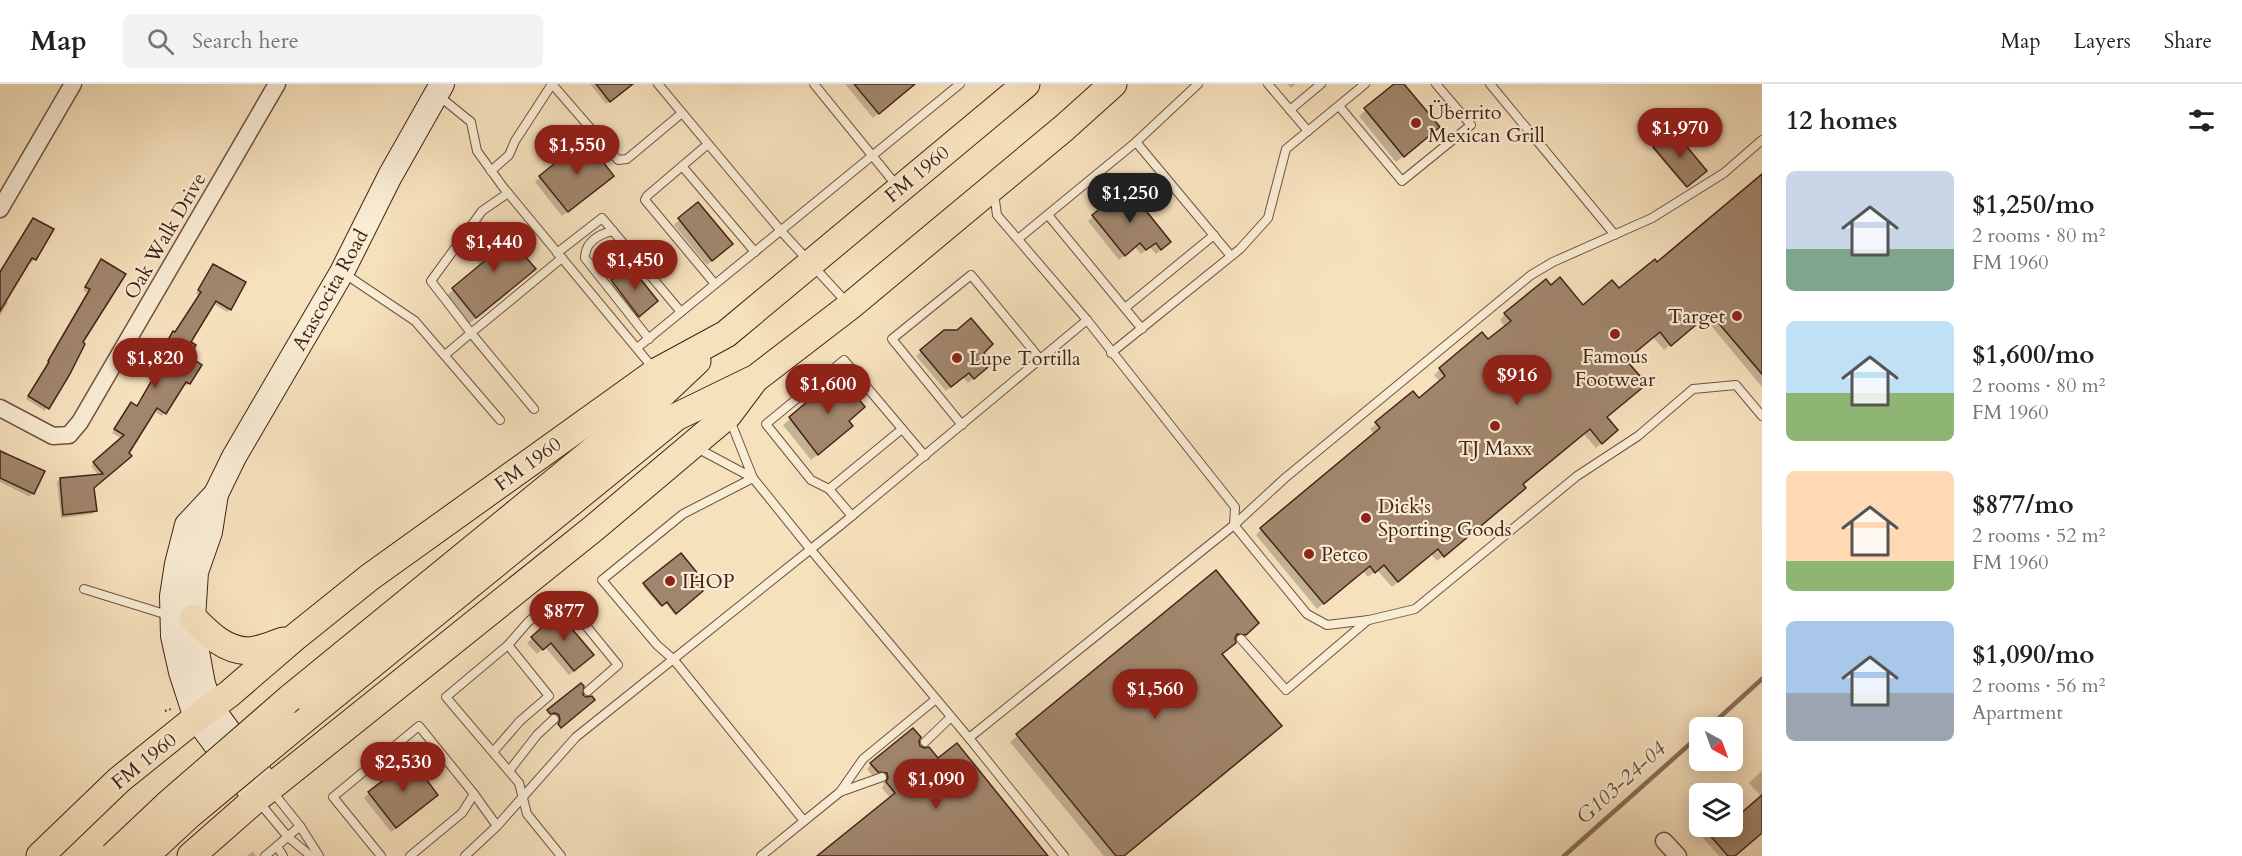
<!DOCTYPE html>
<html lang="en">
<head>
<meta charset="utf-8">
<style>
  body { margin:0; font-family:Cardo,serif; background:#f2f2f2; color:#202124; height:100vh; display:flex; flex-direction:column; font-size:22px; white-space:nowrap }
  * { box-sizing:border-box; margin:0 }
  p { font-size:20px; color:#757577 }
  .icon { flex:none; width:33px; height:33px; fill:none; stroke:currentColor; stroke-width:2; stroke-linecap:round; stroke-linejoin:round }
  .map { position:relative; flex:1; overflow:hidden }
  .sheet { display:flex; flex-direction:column; background:#fff; width:480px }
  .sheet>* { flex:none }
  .needle { width:39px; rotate:139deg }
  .fabs { position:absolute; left:1689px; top:633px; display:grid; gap:12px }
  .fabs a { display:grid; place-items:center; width:54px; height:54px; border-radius:9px; background:#fff; box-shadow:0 3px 15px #0003; font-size:30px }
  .price { position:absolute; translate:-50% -51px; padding:0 14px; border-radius:21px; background:#8f2418; color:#fff; font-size:20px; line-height:39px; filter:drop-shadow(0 2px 3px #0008) }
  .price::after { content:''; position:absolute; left:50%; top:36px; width:18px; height:14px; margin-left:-9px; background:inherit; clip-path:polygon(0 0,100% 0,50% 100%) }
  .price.active { background:#222; color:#fff }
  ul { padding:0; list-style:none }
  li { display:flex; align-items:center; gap:18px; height:150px; padding:0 24px }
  li span { display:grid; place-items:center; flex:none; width:168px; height:120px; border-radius:9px; color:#555 }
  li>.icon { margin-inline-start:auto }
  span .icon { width:72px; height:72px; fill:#fffc; stroke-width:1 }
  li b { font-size:26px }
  h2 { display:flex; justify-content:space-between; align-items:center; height:72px; padding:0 24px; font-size:26px }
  header { display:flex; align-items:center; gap:36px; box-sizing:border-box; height:84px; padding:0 30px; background:#fff; border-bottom:2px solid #e0e0e0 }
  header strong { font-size:28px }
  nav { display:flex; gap:33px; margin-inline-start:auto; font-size:21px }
  .search { width:420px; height:54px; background:#f2f2f2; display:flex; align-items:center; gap:15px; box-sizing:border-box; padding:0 21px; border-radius:9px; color:#757577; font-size:22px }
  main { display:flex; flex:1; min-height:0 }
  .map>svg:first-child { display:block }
  .shadow { fill:#0003 }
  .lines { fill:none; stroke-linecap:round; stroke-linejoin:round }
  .stream { stroke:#8a6e58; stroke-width:4.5 }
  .building { fill:#a1866d; stroke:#442316; stroke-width:1.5 }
  .lane-casing { stroke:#705240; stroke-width:10 }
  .street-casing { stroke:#705240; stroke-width:19 }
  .secondary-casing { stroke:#442316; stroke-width:26 }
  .primary-casing { stroke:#442316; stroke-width:29 }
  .path { stroke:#442316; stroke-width:2; stroke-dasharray:1.5 3; stroke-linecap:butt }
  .lane { stroke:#f9ecd4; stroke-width:8 }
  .street { stroke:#f9ecd4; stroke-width:16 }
  .secondary { stroke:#f9ecd4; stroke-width:24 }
  .primary { stroke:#f6e1bd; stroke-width:27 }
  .primary-bridge-casing { stroke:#442316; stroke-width:29; stroke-linecap:butt }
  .primary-bridge { stroke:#f6e1bd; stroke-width:27 }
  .poi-dot { fill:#8f2418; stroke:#f9ecd4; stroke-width:2 }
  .labels { text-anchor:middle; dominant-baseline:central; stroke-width:4.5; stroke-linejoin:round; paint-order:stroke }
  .poi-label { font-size:20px; fill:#442316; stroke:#f9ecd4; text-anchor:start }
  .street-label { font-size:20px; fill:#442316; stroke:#f9ecd4 }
  .water-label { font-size:21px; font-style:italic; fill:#674837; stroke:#f9ecd4 }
</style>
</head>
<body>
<header>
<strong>Map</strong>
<div class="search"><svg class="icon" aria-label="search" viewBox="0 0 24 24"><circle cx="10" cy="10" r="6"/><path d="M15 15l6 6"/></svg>Search here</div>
<nav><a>Map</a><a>Layers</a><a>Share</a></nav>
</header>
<main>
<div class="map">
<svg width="1762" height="772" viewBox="0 0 1762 772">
  <rect width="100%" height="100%" fill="#f6e1bd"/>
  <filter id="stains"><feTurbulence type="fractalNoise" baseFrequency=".00333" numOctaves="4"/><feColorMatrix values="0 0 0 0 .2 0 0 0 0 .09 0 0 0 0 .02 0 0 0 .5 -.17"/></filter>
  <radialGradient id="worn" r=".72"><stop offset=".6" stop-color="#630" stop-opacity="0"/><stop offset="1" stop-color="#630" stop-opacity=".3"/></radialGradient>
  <!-- shadow -->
  <g class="shadow">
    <path d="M590 0H622V8L606 20Z"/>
    <path d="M845 0H914L873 34Z"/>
    <path d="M1287 0H1296L1291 4Z"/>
    <path d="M1396 0H1403L1431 50 1396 78 1359 32Z"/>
    <path d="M1673 48 1705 86 1685 103 1653 65Z"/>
    <path d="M1762 92V303L1704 233 1664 266 1653 253 1625 277 1606 334 1610 352 1596 364 1583 349 1522 401 1518 410 1437 477 1431 470 1392 503 1377 486 1368 493 1363 487 1317 525 1256 451 1261 445 1375 351 1370 345 1413 309 1419 316 1440 298 1434 291 1440 285 1482 250 1488 257 1505 243 1500 236 1505 230 1551 203 1583 223 1619 207 1657 180Z"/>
    <path d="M540 93 607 97 562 132 535 98Z"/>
    <path d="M1127 105 1164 163 1156 170 1150 163 1141 170 1135 163 1119 176 1088 137Z"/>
    <path d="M698 120 726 165 707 181 674 141Z"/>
    <path d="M499 144 527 191 469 240 446 212 481 182 470 169Z"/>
    <path d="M52 145 35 175 31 179 28 177 5 216 8 218 0 232V188Z"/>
    <path d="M99 180 81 259 45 327 26 315 47 282 46 281 88 209 83 206Z"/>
    <path d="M630 184 651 222 634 236 607 203Z"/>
    <path d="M210 185 230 225 227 228 213 219 189 258V299L186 302 183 300 162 332 154 327 93 404 96 427 92 430 61 434 57 398 60 395 99 392 91 382 122 355 112 349 128 323H136L158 285 153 283 170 252 174 250 199 211 196 210Z"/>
    <path d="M944 248 982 269 986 284 968 299 963 293 946 307 916 272Z"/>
    <path d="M839 294 847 338 844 349 811 376 783 341Z"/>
    <path d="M0 365 7 369 5 371 43 388 30 413 0 398Z"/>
    <path d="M680 471 692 496 701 507 674 530 665 518 660 522 643 502Z"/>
    <path d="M1216 488 1251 546 1237 557H1234L1221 570 1124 772H1104L1010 658Z"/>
    <path d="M555 535 587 576 569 591 545 563 537 570 527 559Z"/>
    <path d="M581 601V611L593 616 560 644 558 632 547 629Z"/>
    <path d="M919 663 938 676 1046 772H821L891 715 882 704 884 700 882 693 873 692 867 685 871 680Z"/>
    <path d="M1762 687V747L1734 772H1719L1703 754 1716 742H1732L1740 732 1762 713 1749 699Z"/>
    <path d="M369 709 431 716 391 748 364 714Z"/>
    <path d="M253 767 256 772H247Z"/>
  </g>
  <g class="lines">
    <!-- stream -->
    <g class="stream">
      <path d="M1708 644 1762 595"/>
      <path d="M1564 772 1700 651"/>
    </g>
  </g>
  <!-- building -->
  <g class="building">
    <path d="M596 0H633L610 18Z"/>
    <path d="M854 0H915L879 30Z"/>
    <path d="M1394 0H1404L1440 43 1404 73 1364 24Z"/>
    <path d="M1673 46 1707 87 1687 103 1653 63Z"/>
    <path d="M585 55 614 92 568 128 539 92Z"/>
    <path d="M1762 90V290L1710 229 1671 262 1660 248 1626 276 1647 300 1607 333 1618 346 1602 360 1590 345 1523 400 1526 404 1444 473 1438 465 1398 498 1384 481 1375 489 1370 482 1324 520 1260 444 1380 344 1375 338 1413 307 1419 314 1445 292 1439 284 1482 248 1488 255 1511 237 1504 229 1546 195 1551 201 1560 193 1583 221 1612 196 1619 204 1655 175 1657 178Z"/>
    <path d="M1127 103 1171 158 1161 166 1156 159 1146 166 1140 159 1125 172 1092 131Z"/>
    <path d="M698 118 733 160 712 177 678 134Z"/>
    <path d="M33 134 54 145 36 176 32 174 0 227V188Z"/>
    <path d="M499 142 536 185 476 234 452 204 487 175 476 161Z"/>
    <path d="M101 175 126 190 83 258 85 260 70 290 49 325 28 312 49 278 48 277 90 205 85 203Z"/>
    <path d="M213 180 246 198 231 226 216 217 191 258 196 261 190 273 202 281 190 300 186 298 166 330 157 324 129 369 132 372 94 404 97 427 63 431 60 394 103 390 93 378 124 351 114 345 131 318 137 322 160 282 155 279 173 247 175 248 201 208 198 206Z"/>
    <path d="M630 182 658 217 639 233 611 196Z"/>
    <path d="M971 234 993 260 984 269 993 279 974 295 969 289 951 303 920 266 944 246H957Z"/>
    <path d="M839 291 865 323 849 337 853 342 818 371 789 333Z"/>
    <path d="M0 367 45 387 34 410 0 394Z"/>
    <path d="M681 469 699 491 694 496 703 507 676 530 667 518 662 522 643 499Z"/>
    <path d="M1216 486 1259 539 1246 551 1237 550 1235 554 1236 559 1222 570 1282 642 1124 772H1116L1016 650Z"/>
    <path d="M561 532 594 571 574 587 551 559 543 566 531 553 554 533Z"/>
    <path d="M581 599 584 602 583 611 586 613 592 612 595 616 561 644 558 640 560 636 559 631 555 629 550 630 547 626Z"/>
    <path d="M913 644 921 653 919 657 920 662 924 664 929 663 938 674 957 659 1048 772H817L895 709 886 698 888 694 887 689 878 688 870 679Z"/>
    <path d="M411 675 438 711 396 744 368 708Z"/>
    <path d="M1762 711V749L1735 772H1728L1707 748 1714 742H1732V722L1740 730Z"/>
  </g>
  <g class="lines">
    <defs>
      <g id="lane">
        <path d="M552 0 618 76 627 75 682 29"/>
        <path d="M658 0 781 147 848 220"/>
        <path d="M814 0 897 102"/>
        <path d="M1268 0 1308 47"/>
        <path d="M1490 0 1615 151"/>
        <path d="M439 12 471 38 477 67 503 103 653 284"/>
        <path d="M1339 22 1402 97 1471 41 1436 0"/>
        <path d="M1290 26 1321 0"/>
        <path d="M1136 58 1231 172"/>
        <path d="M708 60 647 112 645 116 715 200"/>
        <path d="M682 82 755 168"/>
        <path d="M491 87 509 71 515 57 552 0"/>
        <path d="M994 109 997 131 1087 236 1235 423 1234 441 1307 530 1327 541 1369 536 1415 525 1577 392 1638 352 1693 305 1736 301 1762 332"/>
        <path d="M1048 131 1142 245"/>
        <path d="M613 147C599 150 585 158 585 174L649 255"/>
        <path d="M1018 155 1136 58 1198 0"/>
        <path d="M557 169 602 134 681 228"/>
        <path d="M345 190 415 237 500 336"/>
        <path d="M1125 224 1214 151"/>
        <path d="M637 264 960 0"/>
        <path d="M1111 269 1240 165 1268 134 1286 65 1365 0"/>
        <path d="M445 271 471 249 431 197 482 127 508 109"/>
        <path d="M534 325 471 249 562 174"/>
        <path d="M962 341 892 255 971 191 1041 276"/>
        <path d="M695 363 753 394 730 336"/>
        <path d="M829 405 902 345"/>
        <path d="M852 432 829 405 811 396 766 340 844 276 925 372"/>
        <path d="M84 505 171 532"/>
        <path d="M1241 555 1286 606 1368 536"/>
        <path d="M508 561 528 538 553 517 569 521 618 581 588 607"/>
        <path d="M969 654 1064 772"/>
        <path d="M925 658 951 633"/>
        <path d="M493 668 520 637 549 612 508 561 446 613 519 699 527 730 561 772"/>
        <path d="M509 687 537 651 554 635"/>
        <path d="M272 707 300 742 319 772"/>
        <path d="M840 708 882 693"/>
        <path d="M474 710 497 742"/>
        <path d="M258 717 288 753 311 772"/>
        <path d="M804 737 674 576 657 561 602 496 683 430 753 394 811 466 969 654 1234 441 1285 394 1531 191 1553 178 1652 134 1724 89 1762 56"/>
        <path d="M265 772 277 762"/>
        <path d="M283 772 277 762 300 742"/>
        <path d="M381 772 333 713 419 642 474 710 462 729 410 772"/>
        <path d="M465 772 497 742 576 653 841 441 1087 236"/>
        <path d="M761 772 840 708 863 675 936 615"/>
      </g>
      <g id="street">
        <path d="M0 125 73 0"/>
        <path d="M0 324 53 352 69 351 80 338 277 0"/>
        <path d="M1664 757 1678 772"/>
      </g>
      <g id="secondary">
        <path d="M216 410 187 441 177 480 172 512 173 552 181 588 196 634 256 715"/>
        <path d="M270 704 211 623 203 600 195 557 193 534 196 488 210 448 216 410 234 373 342 188 390 92 442 0"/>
      </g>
      <g id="primary">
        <path d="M193 534C209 550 224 566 248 567 259 567 274 560 284 557"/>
        <path d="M290 614 661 311 697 277"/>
        <path d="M296 642 676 333 752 296"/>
        <path d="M40 772 119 696 196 634 229 610 294 554 370 493 656 288 726 250 1026 0"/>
        <path d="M191 772 256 715 594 444 728 331 755 295 850 222 1064 44 1113 0"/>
      </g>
    </defs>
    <!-- lane casing -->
    <use href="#lane" class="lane-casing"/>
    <!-- street casing -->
    <use href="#street" class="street-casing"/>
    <!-- secondary casing -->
    <use href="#secondary" class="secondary-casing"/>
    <!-- primary casing -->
    <use href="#primary" class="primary-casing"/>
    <!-- path -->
    <path class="path" d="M165 627 171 625"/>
    <!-- lane -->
    <use href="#lane" class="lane"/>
    <!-- street -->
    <use href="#street" class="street"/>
    <!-- secondary -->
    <use href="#secondary" class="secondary"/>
    <!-- primary -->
    <use href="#primary" class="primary"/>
    <defs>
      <g id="primary-bridge">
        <path d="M113 772 167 721 290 614"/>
        <path d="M145 772 189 731 296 642"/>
      </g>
    </defs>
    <!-- primary-bridge casing -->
    <use href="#primary-bridge" class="primary-bridge-casing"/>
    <!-- primary-bridge -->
    <use href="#primary-bridge" class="primary-bridge"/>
  </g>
  <!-- markers -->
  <g class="poi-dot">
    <circle cx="1416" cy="39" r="6"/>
    <circle cx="1737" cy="232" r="6"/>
    <circle cx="1615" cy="250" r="6"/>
    <circle cx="957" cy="274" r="6"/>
    <circle cx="1495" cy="342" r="6"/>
    <circle cx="1366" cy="434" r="6"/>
    <circle cx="1309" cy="470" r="6"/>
    <circle cx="670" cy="497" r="6"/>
  </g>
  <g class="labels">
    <!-- poi labels -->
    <g class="poi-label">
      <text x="1428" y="28">Überrito<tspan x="1428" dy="23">Mexican Grill</tspan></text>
      <text x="1725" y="232" text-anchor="end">Target</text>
      <text x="1615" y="272" text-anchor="middle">Famous<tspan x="1615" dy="23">Footwear</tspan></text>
      <text x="969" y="274">Lupe Tortilla</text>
      <text x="1495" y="364" text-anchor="middle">TJ Maxx</text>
      <text x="1378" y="422">Dick's<tspan x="1378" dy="23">Sporting Goods</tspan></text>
      <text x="1321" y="470">Petco</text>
      <text x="682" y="497">IHOP</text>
    </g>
    <!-- street labels -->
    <g class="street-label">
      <text transform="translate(917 90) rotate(-40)">FM 1960</text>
      <text transform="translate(165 152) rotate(-60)">Oak Walk Drive</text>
      <text transform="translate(330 206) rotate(-61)">Atascocita Road</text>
      <text transform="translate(528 380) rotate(-36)">FM 1960</text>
      <text transform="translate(144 677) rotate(-39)">FM 1960</text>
    </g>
    <!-- water labels -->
    <g class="water-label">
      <text transform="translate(1621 699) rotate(-42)">G103-24-04</text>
    </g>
  </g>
  <rect width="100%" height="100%" filter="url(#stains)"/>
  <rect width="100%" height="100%" fill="url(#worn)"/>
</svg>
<div class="fabs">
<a><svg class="needle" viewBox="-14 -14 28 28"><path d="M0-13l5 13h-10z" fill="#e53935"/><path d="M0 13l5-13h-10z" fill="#757577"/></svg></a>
<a><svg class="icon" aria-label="layers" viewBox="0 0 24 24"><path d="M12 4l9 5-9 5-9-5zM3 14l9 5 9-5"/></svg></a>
</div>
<b class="price" style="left:1680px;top:75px">$1,970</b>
<b class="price" style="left:577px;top:92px">$1,550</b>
<b class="price active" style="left:1130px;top:140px">$1,250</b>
<b class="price" style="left:494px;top:189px">$1,440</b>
<b class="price" style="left:635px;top:207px">$1,450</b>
<b class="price" style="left:155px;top:305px">$1,820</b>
<b class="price" style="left:1517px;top:322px">$916</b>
<b class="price" style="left:828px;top:331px">$1,600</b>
<b class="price" style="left:564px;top:558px">$877</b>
<b class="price" style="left:1155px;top:636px">$1,560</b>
<b class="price" style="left:403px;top:709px">$2,530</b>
<b class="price" style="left:936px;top:726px">$1,090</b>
</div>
<section class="sheet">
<h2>12 homes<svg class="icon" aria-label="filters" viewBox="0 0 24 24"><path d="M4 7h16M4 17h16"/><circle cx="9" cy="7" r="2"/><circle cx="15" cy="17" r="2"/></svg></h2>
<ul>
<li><span style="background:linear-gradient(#c9d6e8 65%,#7fa58c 0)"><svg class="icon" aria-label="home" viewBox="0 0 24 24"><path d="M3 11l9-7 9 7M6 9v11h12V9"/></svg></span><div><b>$1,250/mo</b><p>2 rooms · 80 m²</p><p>FM 1960</p></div></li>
<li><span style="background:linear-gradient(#bfe0f5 60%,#8fb573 0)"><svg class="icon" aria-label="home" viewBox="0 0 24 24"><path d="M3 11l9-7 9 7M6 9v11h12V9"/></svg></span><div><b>$1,600/mo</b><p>2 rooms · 80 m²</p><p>FM 1960</p></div></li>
<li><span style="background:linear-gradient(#ffd9b3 75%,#8fb573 0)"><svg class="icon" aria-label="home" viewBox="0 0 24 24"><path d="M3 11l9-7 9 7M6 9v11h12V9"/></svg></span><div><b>$877/mo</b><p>2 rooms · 52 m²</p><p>FM 1960</p></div></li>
<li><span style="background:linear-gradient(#a9c7e8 60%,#9aa5b1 0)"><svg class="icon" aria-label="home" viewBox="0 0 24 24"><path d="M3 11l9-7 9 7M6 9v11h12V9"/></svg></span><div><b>$1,090/mo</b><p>2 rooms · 56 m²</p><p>Apartment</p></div></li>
</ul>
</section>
</main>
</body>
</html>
